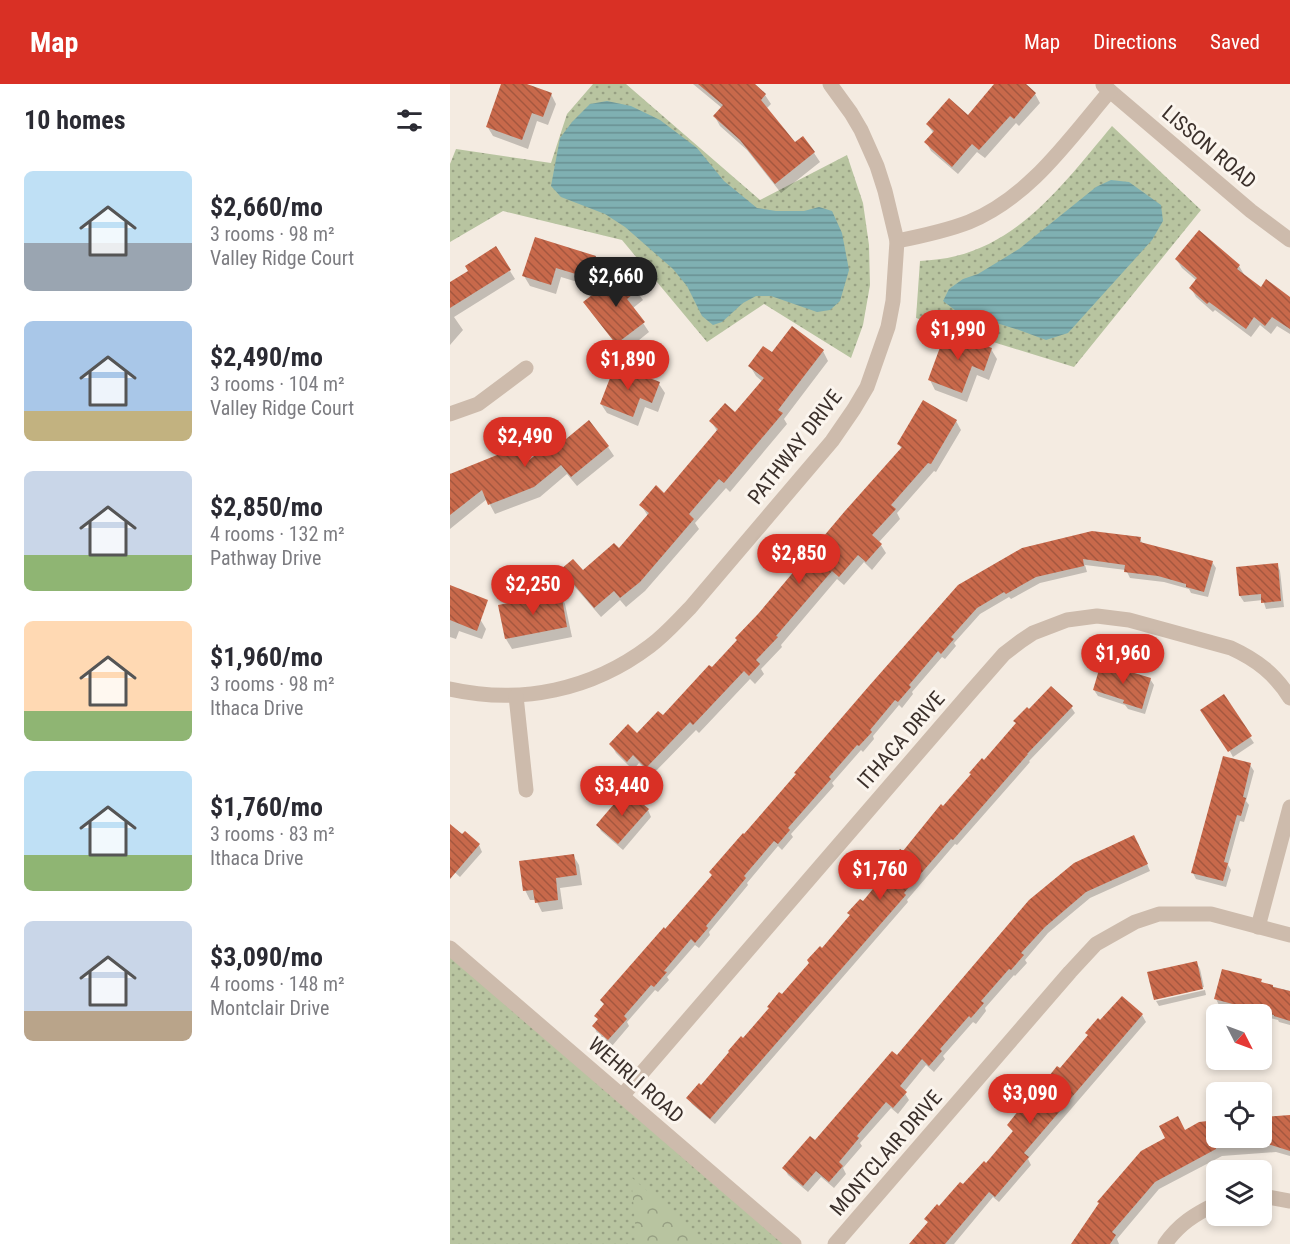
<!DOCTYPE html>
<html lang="en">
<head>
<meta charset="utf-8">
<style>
  body { margin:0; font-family:"Roboto Condensed",sans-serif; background:#f2f2f3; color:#2b2b33; height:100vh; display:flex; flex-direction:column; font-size:22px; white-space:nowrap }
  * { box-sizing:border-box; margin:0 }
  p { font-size:20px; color:#7c7c81 }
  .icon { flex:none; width:33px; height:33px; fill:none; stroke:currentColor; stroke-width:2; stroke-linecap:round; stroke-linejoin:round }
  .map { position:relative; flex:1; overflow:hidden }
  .panel { display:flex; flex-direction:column; background:#fff; width:450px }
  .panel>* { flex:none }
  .needle { width:39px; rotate:132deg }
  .fabs { position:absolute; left:756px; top:920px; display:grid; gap:12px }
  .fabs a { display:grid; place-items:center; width:66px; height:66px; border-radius:9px; background:#fff; box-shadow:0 3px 9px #0003; font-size:30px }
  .price { position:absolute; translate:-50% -51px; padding:0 14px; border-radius:21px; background:#d93025; color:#fff; font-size:20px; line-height:39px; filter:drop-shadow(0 2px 3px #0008) }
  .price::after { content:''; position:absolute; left:50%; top:36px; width:18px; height:14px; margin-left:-9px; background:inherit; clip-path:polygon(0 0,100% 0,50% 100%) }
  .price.active { background:#222; color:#fff }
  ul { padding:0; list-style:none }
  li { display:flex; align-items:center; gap:18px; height:150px; padding:0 24px }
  li span { display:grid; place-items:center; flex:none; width:168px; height:120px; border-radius:9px; color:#555 }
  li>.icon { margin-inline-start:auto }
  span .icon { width:72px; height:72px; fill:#fffc; stroke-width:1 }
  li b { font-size:26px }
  h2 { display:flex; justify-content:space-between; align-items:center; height:72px; padding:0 24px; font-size:26px }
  header { display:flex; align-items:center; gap:36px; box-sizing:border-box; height:84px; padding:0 30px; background:#d93025; color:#fff }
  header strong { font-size:28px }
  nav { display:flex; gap:33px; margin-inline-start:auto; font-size:21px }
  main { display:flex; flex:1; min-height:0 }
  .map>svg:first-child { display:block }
  .grass { fill:url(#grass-dots) }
  .forest { fill:url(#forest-crowns) }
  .water { fill:url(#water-rules) }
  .shadow { fill:#0003 }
  .building { fill:url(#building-back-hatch) }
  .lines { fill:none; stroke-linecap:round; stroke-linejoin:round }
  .minor { stroke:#cdbbac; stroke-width:15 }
  .labels { text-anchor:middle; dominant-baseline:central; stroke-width:6; stroke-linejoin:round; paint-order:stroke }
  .street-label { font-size:21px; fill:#3b302b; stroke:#fbf5ee }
</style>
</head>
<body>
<header>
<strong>Map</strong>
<nav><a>Map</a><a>Directions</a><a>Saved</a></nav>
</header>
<main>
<section class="panel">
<h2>10 homes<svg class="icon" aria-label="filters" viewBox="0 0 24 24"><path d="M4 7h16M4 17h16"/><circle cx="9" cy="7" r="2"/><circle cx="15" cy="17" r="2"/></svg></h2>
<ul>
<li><span style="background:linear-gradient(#bfe0f5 60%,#9aa5b1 0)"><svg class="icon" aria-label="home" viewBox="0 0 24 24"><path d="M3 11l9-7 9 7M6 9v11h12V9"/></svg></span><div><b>$2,660/mo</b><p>3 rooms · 98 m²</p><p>Valley Ridge Court</p></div></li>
<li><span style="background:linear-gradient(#a9c7e8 75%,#c2b280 0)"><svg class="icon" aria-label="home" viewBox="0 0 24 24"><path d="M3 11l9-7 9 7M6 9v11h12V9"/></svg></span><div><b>$2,490/mo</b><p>3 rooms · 104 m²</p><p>Valley Ridge Court</p></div></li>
<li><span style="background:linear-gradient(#c9d6e8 70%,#8fb573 0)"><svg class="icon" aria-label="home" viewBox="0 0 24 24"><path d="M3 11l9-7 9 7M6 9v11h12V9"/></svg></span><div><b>$2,850/mo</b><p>4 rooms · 132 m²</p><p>Pathway Drive</p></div></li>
<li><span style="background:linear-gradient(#ffd9b3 75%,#8fb573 0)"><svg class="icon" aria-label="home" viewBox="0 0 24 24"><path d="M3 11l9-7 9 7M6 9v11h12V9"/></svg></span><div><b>$1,960/mo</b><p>3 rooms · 98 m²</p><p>Ithaca Drive</p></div></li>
<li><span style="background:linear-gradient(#bfe0f5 70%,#8fb573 0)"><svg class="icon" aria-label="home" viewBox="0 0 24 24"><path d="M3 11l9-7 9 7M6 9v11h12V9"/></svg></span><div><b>$1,760/mo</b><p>3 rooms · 83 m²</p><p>Ithaca Drive</p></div></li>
<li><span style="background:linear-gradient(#c9d6e8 75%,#b9a48a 0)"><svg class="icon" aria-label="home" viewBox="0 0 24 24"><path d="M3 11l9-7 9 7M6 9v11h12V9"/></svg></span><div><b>$3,090/mo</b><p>4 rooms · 148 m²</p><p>Montclair Drive</p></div></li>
</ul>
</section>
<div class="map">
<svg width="840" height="1160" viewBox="0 0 840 1160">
  <defs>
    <pattern id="grass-dots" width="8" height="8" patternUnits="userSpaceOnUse" patternTransform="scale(1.5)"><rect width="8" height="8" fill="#b8c4a0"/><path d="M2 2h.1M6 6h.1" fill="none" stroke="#97a083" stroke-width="1.8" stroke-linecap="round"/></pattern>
    <pattern id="forest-crowns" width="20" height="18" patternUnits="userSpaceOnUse" patternTransform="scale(1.5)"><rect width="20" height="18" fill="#b8c4a0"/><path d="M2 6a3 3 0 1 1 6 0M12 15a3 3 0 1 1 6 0" fill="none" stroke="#97a083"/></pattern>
    <pattern id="water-rules" width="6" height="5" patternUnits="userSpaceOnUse" patternTransform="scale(1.5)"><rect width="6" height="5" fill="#7fb0b2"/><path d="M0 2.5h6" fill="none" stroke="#699091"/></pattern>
    <pattern id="building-back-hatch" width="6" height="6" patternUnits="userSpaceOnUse" patternTransform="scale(1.5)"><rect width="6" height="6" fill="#c8694b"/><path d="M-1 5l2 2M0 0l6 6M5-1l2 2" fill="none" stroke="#a4573f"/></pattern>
  </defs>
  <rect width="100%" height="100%" fill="#f4ebe1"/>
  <!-- grass -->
  <g class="grass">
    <path d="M143 0H176L310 116 397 71 413 119 419 161 420 201 413 241 401 274 314 220 257 258 172 156 53 127 0 158V80L6 65 101 79 117 30Z"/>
    <path d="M662 42 751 126 624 283 466 234 470 177C482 176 495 175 506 172 575 155 619 93 662 42Z"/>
    <path d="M0 864 344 1160H0Z"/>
  </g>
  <!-- forest -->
  <path class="forest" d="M181 1093 259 1160H187Z"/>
  <!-- water -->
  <g class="water">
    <path d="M157 17 181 22 210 36 247 64 274 97 307 124 326 127H354L369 123 382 127 392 149 399 186 390 217 380 226 367 228 321 212H306L293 219 272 238 263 241 252 232 237 202 223 185 175 143 155 130 111 113 101 102 110 54 122 38 140 20Z"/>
    <path d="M661 96 679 98 711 121 713 137 702 156 618 249 596 256 569 246 505 226 493 217 499 205 513 195 528 190 569 165 646 103Z"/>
  </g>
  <!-- shadow -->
  <g class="shadow">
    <path d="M53 0H73L101 10 106 20 98 41 87 37 78 65 43 52 37 42Z"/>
    <path d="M243 0H303L315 11 321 20 316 25 344 60 364 69 370 78 331 109 297 66 270 42 265 33 272 24Z"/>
    <path d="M546 0H573L585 10 590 19 569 42 566 39 535 74 527 68 508 90 481 67 476 58 484 50 477 40 518 33Z"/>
    <path d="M145 173 151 183 144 203 111 193 106 210 80 202 74 192Z"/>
    <path d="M726 175 789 182 795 192 811 205 840 215V250L827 242 821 250 810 241 801 253 765 226 763 228 746 213 741 204 747 197 732 184Z"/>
    <path d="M60 187 65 195 4 233 13 246 0 261V204Z"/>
    <path d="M173 189 193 216 183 224 199 248 173 269 141 228Z"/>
    <path d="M541 265 547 275 539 296 527 291 517 318 485 306 480 296Z"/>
    <path d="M373 267 378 277 334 335 337 340 280 408 276 404 245 439 249 445 195 507 176 523 170 516 151 533 118 495 112 485 132 488 169 466 198 432 191 421 214 411 267 347 261 337 286 330 313 298 306 292 300 282Z"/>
    <path d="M209 300 215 309 208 328 195 323 188 342 157 329 151 320Z"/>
    <path d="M506 337 511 346 486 388 484 387 447 429 450 435 429 458 436 469 422 486 414 478 394 501 387 495 331 561 332 563 311 585 314 590 305 600 300 595 249 649 246 646 202 691 189 679 183 686 166 669 161 660 187 651 213 633 262 585 288 557 309 531 452 366 449 360Z"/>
    <path d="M116 357 158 363 164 372 127 402 117 390 90 413 45 430 37 415 0 445V389L2 391 71 363 79 378Z"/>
    <path d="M690 455 693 460 762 478 766 484 758 513 741 509 739 505 714 498 680 494 676 486 635 481 637 488 590 499 561 515 559 513 530 530 504 559 506 562 495 575 492 573 462 608 463 610 452 624 449 621 423 652 424 655 413 668 411 666 382 699 384 702 341 750 343 753 332 766 328 762 297 799 298 801 259 848 260 851 249 864 245 861 217 893 219 896 208 908 205 906 177 938 179 942 162 962 147 949 144 942 149 937 146 932 295 752 509 502Z"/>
    <path d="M827 480 830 487 834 523 816 525 813 516 794 518 790 512 788 484Z"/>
    <path d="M0 508 30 535 36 545 32 555 9 547 6 555 0 553Z"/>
    <path d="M110 510 115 520 122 553 62 565 56 555 50 522Z"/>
    <path d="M700 595 704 601 695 630 678 625 675 621 648 612 644 606Z"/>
    <path d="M621 623 625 629 579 677 580 678 507 761 505 760 457 816 458 818 265 1040 242 1020 238 1014 251 1003 293 956 413 819 453 769 494 724Z"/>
    <path d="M800 653 804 659 783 673 776 660Z"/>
    <path d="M800 681 804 687 796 717 799 721 794 738 790 737 778 781 781 786 776 803 746 795 743 789Z"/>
    <path d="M177 708 198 726 201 733 173 766 151 747 148 741Z"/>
    <path d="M0 742 29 761 32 768 10 793 0 784Z"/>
    <path d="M688 759 700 787 640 814 598 849 575 876 577 879 565 892 564 891 535 924 536 927 526 940 523 938 493 972 495 975 484 988 476 981 454 1008 459 1016 448 1030 441 1024 410 1059 412 1062 393 1084 396 1090 384 1104 371 1093 358 1108 338 1091 334 1084 365 1058 447 973Z"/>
    <path d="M123 771 129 781 132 801 110 804 113 825 92 828 86 816H80L75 806Z"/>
    <path d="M746 878 750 885 754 903 705 914Z"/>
    <path d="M811 897 813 900 840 907V941L829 938 828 936 812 932V930H804L769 921 766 915Z"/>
    <path d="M755 906 756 911 709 922 706 917Z"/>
    <path d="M672 914 692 931 696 938 578 1075 581 1081 549 1118 543 1113 504 1160H461L478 1139 476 1135 536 1081 564 1049 558 1041 572 1030Z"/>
    <path d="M838 1032 840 1033V1072L826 1068 772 1072 709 1105 667 1155 669 1160H623L735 1048 750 1039 766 1038V1053H812V1034Z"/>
  </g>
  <!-- building -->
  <g class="building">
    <path d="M51 0H77L102 9 93 33 82 29 72 56 36 43Z"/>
    <path d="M248 0H305L316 10 311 16 345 58 353 52 365 68 325 100 290 56 263 32 273 21Z"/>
    <path d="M544 0H576L586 9 564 35 560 32 529 66 522 60 502 83 474 58 484 47 476 40 499 14 518 31Z"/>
    <path d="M749 146 790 181 787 185 811 203 816 195 840 213V245L822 233 815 242 804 233 796 245 759 218 757 220 739 204 747 194 725 175Z"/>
    <path d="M85 153 146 172 139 194 106 184 101 201 72 192Z"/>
    <path d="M46 162 61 186 0 224V198L18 187 15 182Z"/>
    <path d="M173 187 188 206 177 215 195 238 166 260 133 218Z"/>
    <path d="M342 242 374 266 328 326 333 329 274 399 269 395 239 430 244 435 190 498 170 514 164 507 144 524 111 485 123 475 133 486 164 459 169 464 199 429 189 421 206 401 214 409 268 345 259 337 275 319 285 328 314 294 298 282 313 262 322 268Z"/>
    <path d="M496 247 542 264 534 287 522 282 512 309 478 296Z"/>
    <path d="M165 281 210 298 202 319 190 314 183 333 150 320Z"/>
    <path d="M473 316 507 336 481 380 478 379 441 421 446 425 422 451 432 460 416 478 408 471 389 493 382 487 326 552 328 553 306 576 310 580 299 592 294 587 243 641 240 638 196 684 183 671 177 678 159 660 178 640 187 649 208 627 213 631 259 581 262 583 287 556 285 554 308 530 395 427 452 363 447 360Z"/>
    <path d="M139 336 159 362 121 393 111 381 84 403 38 421 32 406 0 431V390L72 361 78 377 112 349 116 355Z"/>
    <path d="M642 447 691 453 690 458 763 477 754 508 736 503V500L708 492 674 488 675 481 633 475 634 482 586 493 556 510 554 508 527 524 501 553 504 555 491 570 488 567 459 601 461 603 448 618 445 616 420 646 422 648 409 662 407 661 379 693 381 695 338 744 340 746 328 760 324 757 294 792 296 794 256 842 258 844 245 859 241 855 214 887 217 888 204 903 201 901 174 932 177 935 158 956 142 942 148 935 144 932 154 920 150 916 214 843 215 845 262 791 259 788 293 749 294 750 346 690 344 689 419 602 508 501 572 464Z"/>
    <path d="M828 479 831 517 811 519V510L789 512 786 483Z"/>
    <path d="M0 501 38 516 27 547 0 536Z"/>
    <path d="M111 509 117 543 55 555 48 521Z"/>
    <path d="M651 579 701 594 692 625 673 619 674 616 643 606Z"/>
    <path d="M601 602 623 622 577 670H578L503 756 501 755 454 809 456 811 260 1035 236 1014 249 999 251 1001 279 968 278 967 291 952 293 954 319 924 317 923 329 908 332 910 359 879 357 876 370 862 372 864 400 831 397 829 410 815 413 817 441 783 438 780 450 765 453 767 491 720 493 722 521 690 519 689 532 674 534 676 566 639 563 637 577 623 579 625Z"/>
    <path d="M774 610 802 652 778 668 750 626Z"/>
    <path d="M773 672 801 679 793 713 796 714 791 732 787 731 774 778 778 779 773 797 741 789Z"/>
    <path d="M176 706 199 725 168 760 146 741Z"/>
    <path d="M0 740 12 750 15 747 30 760 0 795Z"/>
    <path d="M684 751 698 780 636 808 595 843 571 869 574 871 561 886 559 885 531 917 534 919 521 934 519 932 490 965 492 967 479 982 472 975 450 1002 457 1008 443 1024 436 1018 407 1052 409 1054 389 1078 393 1082 379 1098 366 1087 353 1102 332 1084 360 1052 365 1056 442 967 447 971 579 816 624 779Z"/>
    <path d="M124 770 127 791 106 794 108 816 85 819 83 806 73 807 69 777Z"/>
    <path d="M747 877 753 905 704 916 697 888Z"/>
    <path d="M772 885 812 895 811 898 823 901V903L840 907V937L824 932V931L764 915Z"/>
    <path d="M672 912 693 930 574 1069 579 1073 545 1113 539 1108 495 1160H459L478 1138 474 1135 487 1120 489 1122 510 1098 513 1100 534 1077 536 1079 563 1047 557 1041 569 1026 572 1028 597 999 595 997 607 982 610 984 638 951 635 949 648 934 650 936Z"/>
    <path d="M840 1031V1067L821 1061H812V1033Z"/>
    <path d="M728 1032 735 1046 749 1038 766 1036V1065L705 1098 662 1148 666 1151 660 1160H621L649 1119 647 1118 691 1067 715 1054 709 1042Z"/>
  </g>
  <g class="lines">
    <!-- minor -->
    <g class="minor">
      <path d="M653 1 801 127 840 156"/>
      <path d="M447 157C472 152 496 147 519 138 580 113 619 55 660 7"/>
      <path d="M0 330 28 320 76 284"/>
      <path d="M0 605C71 621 142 606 200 562 215 551 227 537 240 524L382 357 404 325 417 303 438 243 443 217 447 157 435 107 427 82 411 46 401 29 380 0"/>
      <path d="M66 612 76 706"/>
      <path d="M808 843 840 723"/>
      <path d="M0 864 344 1160"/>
      <path d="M172 1012 518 611 554 570 571 557 583 549 617 536 647 532 679 536 781 564C807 576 825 590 840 614"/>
      <path d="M812 1112 840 1117"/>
      <path d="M385 1160 620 888 646 860 685 838 709 830H761L840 851"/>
      <path d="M715 1160C729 1140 745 1130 766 1120"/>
    </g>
  </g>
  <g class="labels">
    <!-- street labels -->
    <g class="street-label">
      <text transform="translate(759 63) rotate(40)">LISSON ROAD</text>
      <text transform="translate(345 363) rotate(-52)">PATHWAY DRIVE</text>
      <text transform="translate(451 656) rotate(-49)">ITHACA DRIVE</text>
      <text transform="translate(186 996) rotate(41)">WEHRLI ROAD</text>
      <text transform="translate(436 1069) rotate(-49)">MONTCLAIR DRIVE</text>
    </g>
  </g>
</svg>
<div class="fabs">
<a><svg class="needle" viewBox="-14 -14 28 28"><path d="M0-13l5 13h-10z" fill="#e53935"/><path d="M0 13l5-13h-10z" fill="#7c7c81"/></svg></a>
<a><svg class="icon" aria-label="locate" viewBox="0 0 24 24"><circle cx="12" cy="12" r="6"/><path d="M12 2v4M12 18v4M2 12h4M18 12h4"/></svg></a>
<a><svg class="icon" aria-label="layers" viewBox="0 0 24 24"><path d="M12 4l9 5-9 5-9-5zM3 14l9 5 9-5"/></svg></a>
</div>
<b class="price active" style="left:166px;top:224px">$2,660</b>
<b class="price" style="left:508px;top:277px">$1,990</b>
<b class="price" style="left:178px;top:307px">$1,890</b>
<b class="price" style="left:75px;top:384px">$2,490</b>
<b class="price" style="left:349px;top:501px">$2,850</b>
<b class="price" style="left:83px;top:532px">$2,250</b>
<b class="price" style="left:673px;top:601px">$1,960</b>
<b class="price" style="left:172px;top:733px">$3,440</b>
<b class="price" style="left:430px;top:817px">$1,760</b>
<b class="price" style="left:580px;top:1041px">$3,090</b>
</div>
</main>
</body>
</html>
